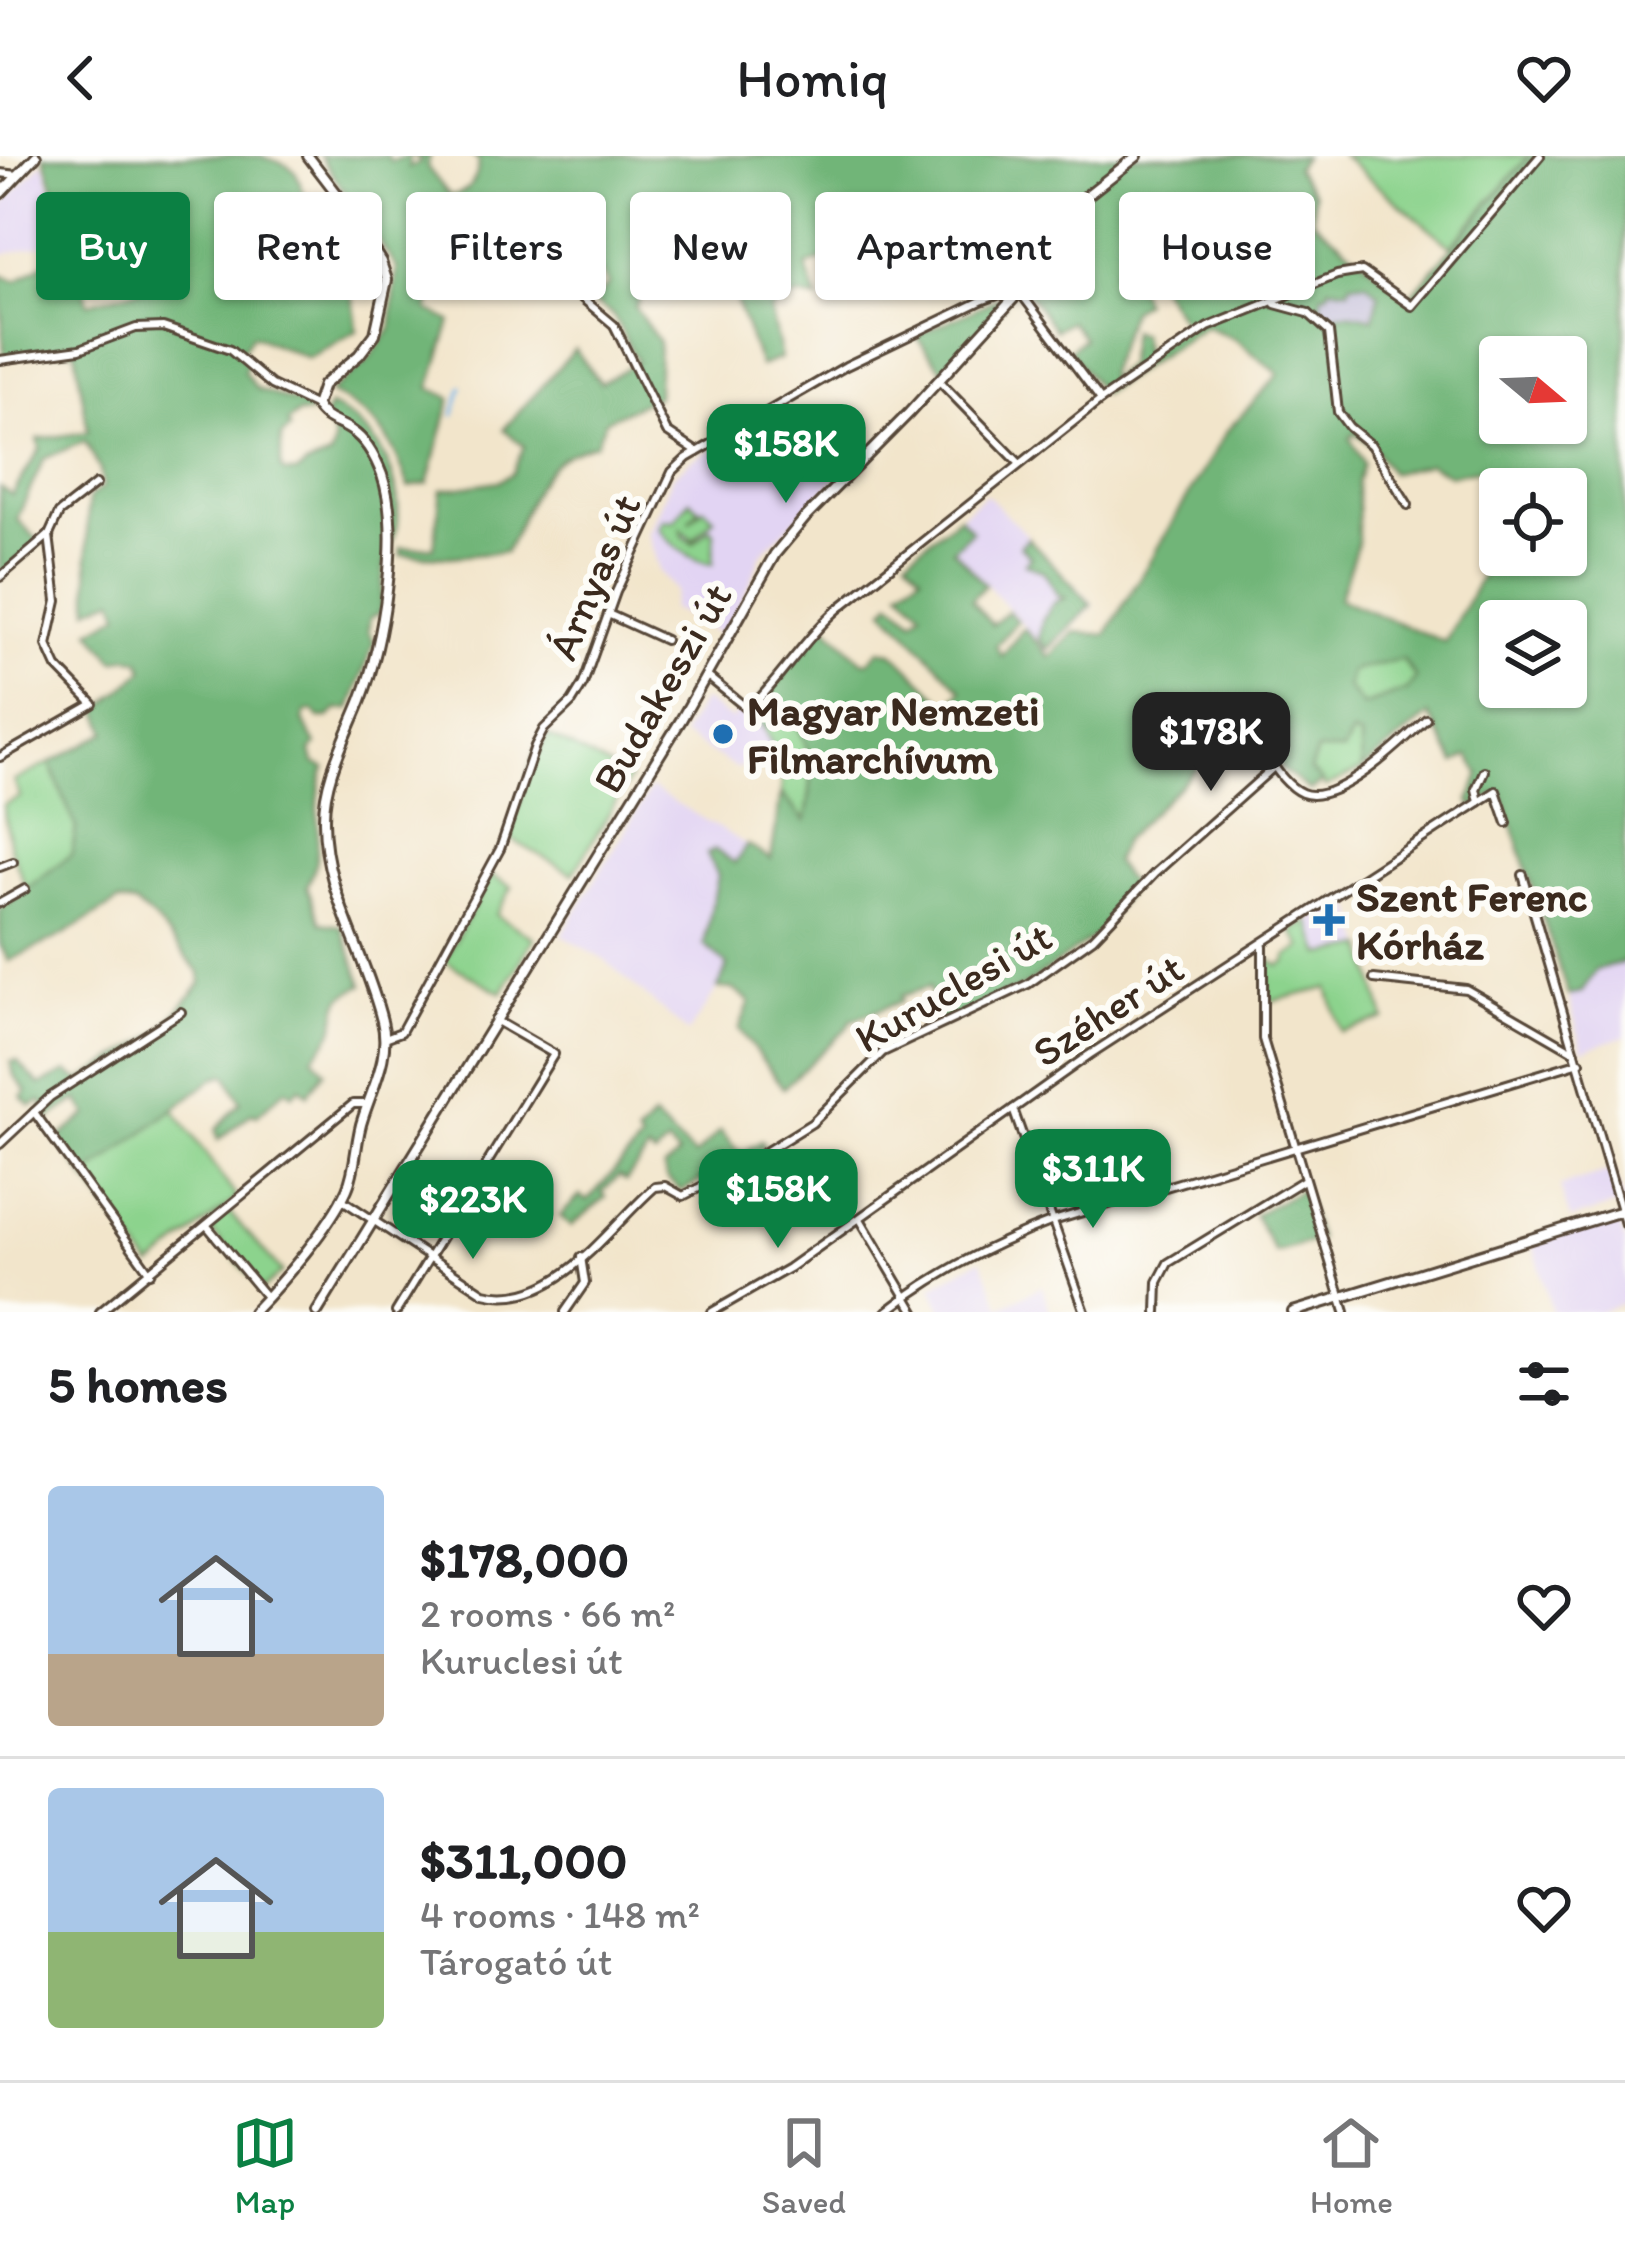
<!DOCTYPE html>
<html lang="en">
<head>
<meta charset="utf-8">
<style>
  body { margin:0; font-family:Itim,sans-serif; background:#f2f2f2; color:#202124; height:100vh; display:flex; flex-direction:column; font-size:45px; white-space:nowrap }
  * { box-sizing:border-box; margin:0 }
  p { font-size:39px; color:#757577 }
  .icon { flex:none; width:66px; height:66px; fill:none; stroke:currentColor; stroke-width:2; stroke-linecap:round; stroke-linejoin:round }
  .map { position:relative; height:1156px; overflow:hidden }
  .sheet { display:flex; flex-direction:column; background:#fff; flex:1 }
  .sheet>* { flex:none }
  .banner { position:absolute; left:36px; top:36px; width:1554px; height:108px; display:flex; gap:24px }
  .needle { width:78px; rotate:109deg }
  .buttons { position:absolute; left:1479px; top:180px; display:grid; gap:24px }
  .buttons a { display:grid; place-items:center; width:108px; height:108px; border-radius:12px; background:#fff; box-shadow:0 3px 9px #0004; font-size:60px }
  .price { position:absolute; translate:-50% -102px; padding:0 27px; border-radius:24px; background:#0b8043; color:#fff; font-size:39px; line-height:78px; filter:drop-shadow(0 3px 6px #0008) }
  .price::after { content:''; position:absolute; left:50%; top:72px; width:36px; height:27px; margin-left:-18px; background:inherit; clip-path:polygon(0 0,100% 0,50% 100%) }
  .price.on { background:#222; color:#fff }
  ul { padding:0; list-style:none }
  li { display:flex; align-items:center; gap:36px; height:300px; padding:0 48px }
  li+li { border-top:3px solid #e0e0e0 }
  li span { display:grid; place-items:center; flex:none; width:336px; height:240px; border-radius:12px; color:#555 }
  li>.icon { margin-inline-start:auto }
  span .icon { width:144px; height:144px; fill:#fffc; stroke-width:1 }
  li b { font-size:51px }
  h2 { display:flex; justify-content:space-between; align-items:center; height:144px; padding:0 48px; font-size:51px }
  .tag { padding:0 42px; border-radius:12px; background:#fff; box-shadow:0 3px 9px #0004; font-size:42px; line-height:108px }
  .tag.on { background:#0b8043; color:#fff }
  header { display:flex; justify-content:space-between; align-items:center; height:156px; padding:0 48px; background:#fff; font-size:54px; font-weight:600 }
  .tabs { display:flex; justify-content:space-around; align-items:center; height:168px; border-top:3px solid #e0e0e0; background:#fff; font-size:33px; color:#757577 }
  .tabs a { display:grid; justify-items:center; gap:6px }
  .tabs .on { color:#0b8043 }
  .map>svg:first-child { display:block }
  .built { fill:#e2d4f3 }
  .industrial { fill:#c5c0da }
  .green { fill:#8cd38d; stroke:#647e56; stroke-width:3 }
  .forest { fill:#71b578; stroke:#56704b; stroke-width:3; fill-rule:evenodd }
  .lines { fill:none; stroke-linecap:round; stroke-linejoin:round }
  .stream { stroke:#73b5e8; stroke-width:3 }
  .minor-casing { stroke:#564638; stroke-width:12 }
  .tertiary-casing { stroke:#564638; stroke-width:14 }
  .secondary-casing { stroke:#564638; stroke-width:14 }
  .minor { stroke:#fff; stroke-width:6 }
  .tertiary { stroke:#fff; stroke-width:8 }
  .secondary { stroke:#fff; stroke-width:8 }
  .poi-dot { fill:#1f6fb2; stroke:#fdfcf7; stroke-width:4.5 }
  .labels { text-anchor:middle; dominant-baseline:central; stroke-width:12; stroke-linejoin:round; paint-order:stroke }
  .street-label { font-size:42px; fill:#3b2a1e; stroke:#fdfcf7 }
  .poi-label { font-size:42px; font-weight:bold; fill:#3b2a1e; stroke:#fdfcf7; text-anchor:start }
</style>
</head>
<body>
<header><svg class="icon" aria-label="back" viewBox="0 0 24 24"><path d="M15 5l-7 7 7 7"/></svg>Homiq<svg class="icon" aria-label="heart" viewBox="0 0 24 24"><path d="M12 20l-8-8c-3-5 5-10 8-4 3-6 11-1 8 4z"/></svg></header>
<div class="map">
<svg width="1625" height="1156" viewBox="0 0 1625 1156">
  <rect width="100%" height="100%" fill="#fdfcf7"/>
  <filter id="ink" filterUnits="userSpaceOnUse"><feTurbulence type="fractalNoise" baseFrequency=".00833" numOctaves="2"/><feDisplacementMap in="SourceGraphic" scale="24" xChannelSelector="R" yChannelSelector="G"/><feConvolveMatrix kernelMatrix="1 2 1 2 8 2 1 2 1" color-interpolation-filters="sRGB"/></filter>
  <filter id="wash" filterUnits="userSpaceOnUse"><feTurbulence type="fractalNoise" baseFrequency=".004" numOctaves="4" result="noise"/><feDisplacementMap in="SourceGraphic" scale="48" xChannelSelector="R" yChannelSelector="G"/><feGaussianBlur stdDeviation="2.7" result="paint"/><feColorMatrix in="noise" values="0 0 0 0 0 0 0 0 0 0 0 0 0 0 0 0 0 1.4 0 .05"/><feComposite in="paint" operator="in"/></filter>
  <g filter="url(#wash)">
    <rect width="100%" height="100%" fill="#f2e5cb"/>
    <!-- built -->
    <g class="built">
      <path d="M43 6 61 64 74 62 79 80 0 99V52Z"/>
      <path d="M765 264 840 318 760 399 751 426 721 479 671 452 676 435 659 414 648 377 673 320 690 305Z"/>
      <path d="M986 338 1095 449 1048 496 954 392 973 375 960 360Z"/>
      <path d="M703 544 732 564 741 551 749 554 775 589 737 613 682 579Z"/>
      <path d="M651 632 747 689 735 707 715 708 718 720 704 789 728 809 718 832 688 877 606 805 562 779Z"/>
      <path d="M1349 739 1365 791 1321 800 1310 765Z"/>
      <path d="M1625 806V880L1583 894 1568 839 1582 836 1595 814Z"/>
      <path d="M1614 1014 1625 1051V1073L1617 1049 1570 1063 1560 1030Z"/>
      <path d="M1617 1062 1625 1087V1147L1597 1156H1552L1533 1088Z"/>
      <path d="M981 1103 1001 1151 1042 1130 1050 1156H943L932 1131Z"/>
    </g>
    <!-- industrial -->
    <path class="industrial" d="M1349 127H1366L1379 138 1374 163 1354 157 1328 163 1320 158 1323 136 1329 131 1348 133Z"/>
    <!-- green -->
    <g class="green">
      <path d="M1342 0H1529L1451 90Z"/>
      <path d="M690 344 699 353 689 366 704 352 714 362 693 384 682 373 683 380 693 388 710 372 714 376 713 408C693 405 670 389 659 372L663 364 674 365Z"/>
      <path d="M1402 503 1416 522 1408 534 1363 550 1347 531 1351 515Z"/>
      <path d="M791 559C816 595 814 626 805 667L781 637 783 611 763 571Z"/>
      <path d="M1352 578 1361 581 1362 614 1325 631 1310 614 1317 594 1343 595Z"/>
      <path d="M548 579 630 622 573 718 509 682 536 592 541 593Z"/>
      <path d="M50 607 76 672 72 698 27 734 10 691 3 649 20 641 14 625Z"/>
      <path d="M491 719 512 731 496 759 534 782 502 837 444 805Z"/>
      <path d="M1310 765 1322 799 1365 791 1385 863 1341 876 1328 832 1268 846 1269 804 1280 810 1287 806V801L1302 791 1292 775Z"/>
      <path d="M173 952 237 1042 151 1111 85 1021Z"/>
      <path d="M227 1054 282 1116 262 1134 208 1071Z"/>
    </g>
    <!-- forest -->
    <g class="forest">
      <path d="M44 0H259C271 4 286 6 294 15 302 25 303 40 309 51 333 100 353 115 357 175L308 202 252 179 239 199 248 207 244 216 257 233 309 251V258H298L288 266 290 273 281 281V314L285 317H297L305 310 330 301C336 287 335 276 324 265L329 250C375 271 400 312 398 364 398 377 390 388 387 400 382 418 382 438 380 457L370 462 368 475 374 486 350 553 336 554 329 562H319L313 554 305 557 303 565 316 589 311 595 314 607 325 612C309 657 328 692 307 730L321 767 341 770 363 829C329 845 343 848 332 876 329 885 319 893 313 900L325 915 308 938 300 931 293 938 286 933 257 959 252 957 218 984 216 973 241 946 226 918 214 922 85 1021 57 983 88 959 78 944 47 964 39 957 44 950 41 945 31 950 22 941 27 936 14 920 11 906 17 905 40 929 67 916 80 925 160 876 201 827 200 817 153 762 134 748 118 746 61 780 8 805 0 788V753L72 698 76 672 50 607 107 576 99 554 144 514 140 504 128 501 115 505 91 475 120 458 115 442 89 453C90 415 84 380 89 342L103 331 100 314 85 285 44 303 17 363 40 386 0 421V331L12 339 40 293 38 283 88 276 75 194 4 201 0 119 17 125 46 106 81 119 88 147 165 127 161 97 190 90 182 35 63 63Z"/>
      <path d="M320 0H387L391 5 410 0 409 12 421 6 415 0H430L427 11 450 40C468 37 478 24 479 6L473 0H1304L1295 12 1314 37 1312 63 1409 142 1529 0H1625V806L1595 814 1582 836 1568 839 1502 638H1495L1473 652 1470 645 1480 618 1469 600 1455 607 1429 559 1362 614 1361 581 1352 578 1343 595H1317L1310 614 1323 626 1310 635 1283 615 1252 570 1229 581 1123 685 1114 706 1132 730 1099 777 1028 828 940 870 929 831 901 840 902 845 850 865V869L783 932 739 873 750 846 733 833 718 832 728 809 704 789 718 720 707 698 715 694 735 707 747 689 771 703 781 637 805 665C814 625 816 595 791 560L763 571 749 554 825 468 862 505 868 506 880 494 893 496 948 550 962 534 885 453 892 445 914 464 922 455 901 433 921 418 907 402 959 360 972 375 953 393 985 429 971 444 992 469 1008 455 1017 465 996 490 1002 500 1024 472 1050 501 1075 476 1106 479 1226 276 1279 218 1235 183 1205 170 1102 238 1069 194 1084 182 1070 165 1055 174 1025 133 1003 131 1000 121 971 126 963 110 918 99 850 93 806 110 818 144 798 140 770 154 781 202 760 210 729 125 743 75 711 48 666 92 635 152 659 186 657 240 606 264 596 287C585 292 569 295 560 303 531 325 523 366 505 396L450 401 401 399V392L434 391 441 334 499 325 512 318 524 291 504 273 575 193 600 227 637 206 613 159 593 146 609 128 564 61 549 55 522 57 504 83 444 106 428 154 451 165 430 232 451 242 428 327 409 331C391 281 378 261 329 237L366 207 391 173 397 112ZM1113 115 1152 119 1183 166V171L1143 199 1141 178 1131 175 1126 210 1108 225V216L1131 154 1143 146 1139 134 1120 126ZM1350 127H1367L1379 138 1374 162C1357 159 1344 153 1327 163L1320 158 1322 137H1328L1329 131 1349 133ZM1500 201H1566V267H1500ZM1355 277 1371 289 1391 317 1429 308 1450 319 1482 313 1500 345V333H1566V399H1500L1487 409 1445 486 1339 443 1358 386 1357 326 1363 307 1350 282ZM1500 465H1566V531H1500ZM1402 503 1416 522 1407 534 1363 550 1347 531 1351 515Z"/>
      <path d="M1001 141 1005 148 943 215 916 180Z"/>
      <path d="M1028 382 1092 449 1048 493 1039 483 1042 465 1053 447 1065 442 1058 439 1044 416 1025 407 1031 401 1020 390Z"/>
      <path d="M653 962 695 1000 720 975 737 994 743 996 762 985 764 991 681 1035 666 1022 664 1013 678 999 667 988 655 1000 648 995 626 1025 619 1020 602 1036 606 1041 571 1070 560 1060 580 1040 587 1045 641 986 637 980Z"/>
      <path d="M1302 1033 1319 1084 1275 1097 1254 1059Z"/>
    </g>
    <g class="lines">
      <!-- stream -->
      <path class="stream" d="M454 259 462 231"/>
    </g>
  </g>
  <g filter="url(#ink)">
    <g class="lines">
      <defs>
        <g id="minor">
          <path d="M0 17 18 19"/>
          <path d="M517 87 614 169 667 276 697 296"/>
          <path d="M1019 135 1101 244"/>
          <path d="M1275 148 1308 157 1329 176 1338 256 1349 271 1371 289 1408 349"/>
          <path d="M0 204 80 193 136 172 163 171 230 194 272 229 316 250"/>
          <path d="M939 225 1019 307"/>
          <path d="M49 379 59 357 96 328"/>
          <path d="M0 421 49 379 57 445 47 489 57 511 93 548 0 601"/>
          <path d="M608 458 665 484"/>
          <path d="M707 520 749 554C781 522 805 482 838 453L1101 244 1208 171 1337 119 1362 115 1412 150 1540 0"/>
          <path d="M1256 578C1265 597 1281 628 1302 637 1336 651 1403 585 1426 563"/>
          <path d="M1479 646 1476 633 1484 615"/>
          <path d="M0 711 13 706"/>
          <path d="M1523 719 1625 1068"/>
          <path d="M0 747 25 733"/>
          <path d="M1263 790V883L1345 1156"/>
          <path d="M1374 823 1466 833 1575 896"/>
          <path d="M385 882 401 876 500 693 535 590 544 573 572 546 583 528 616 436 672 316 687 302 846 210 981 145 1000 138 1013 143"/>
          <path d="M1013 953 1085 1156"/>
          <path d="M34 956 150 1117"/>
          <path d="M0 988 50 941 181 856"/>
          <path d="M341 1043 484 1137C555 1155 608 1072 655 1031L665 1030 683 1040 746 1008 812 967 883 896 1028 828 1093 782 1155 717 1275 610"/>
          <path d="M860 1063 915 1156"/>
          <path d="M208 1071 267 1142"/>
          <path d="M100 1156 353 948H368"/>
          <path d="M396 1156 554 898 495 864"/>
          <path d="M565 1156 585 1127 581 1101"/>
          <path d="M712 1156 789 1112 1089 899 1496 635 1507 667"/>
          <path d="M886 1156C934 1118 995 1087 1053 1065L1580 906"/>
          <path d="M1157 1156 1158 1126 1168 1107 1304 1024"/>
        </g>
        <g id="tertiary">
          <path d="M0 38 36 0"/>
          <path d="M253 1156C283 1125 330 1071 347 1033 357 1011 355 984 363 962 373 930 391 899 382 865 366 798 324 736 324 665 323 623 346 582 361 544 383 487 402 378 382 319 376 303 366 284 352 275 339 266 323 264 316 250L323 229 359 199 375 178 387 124 381 106 344 47 308 0"/>
        </g>
        <g id="secondary">
          <path d="M317 1156 681 564 775 398 805 362 909 257 1013 143 1080 45 1137 0"/>
          <path d="M1293 1156 1625 1054"/>
        </g>
      </defs>
      <!-- minor casing -->
      <use href="#minor" class="minor-casing"/>
      <!-- tertiary casing -->
      <use href="#tertiary" class="tertiary-casing"/>
      <!-- secondary casing -->
      <use href="#secondary" class="secondary-casing"/>
      <!-- minor -->
      <use href="#minor" class="minor"/>
      <!-- tertiary -->
      <use href="#tertiary" class="tertiary"/>
      <!-- secondary -->
      <use href="#secondary" class="secondary"/>
    </g>
  </g>
  <!-- markers -->
  <g class="poi-dot">
    <circle cx="723" cy="578" r="12"/>
    <path d="M1323 746h12v12h12v12h-12v12h-12v-12h-12v-12h12z"/>
  </g>
  <g class="labels">
    <!-- street labels -->
    <g class="street-label">
      <text transform="translate(594 421) rotate(-67)">Árnyas út</text>
      <text transform="translate(662 532) rotate(-60)">Budakeszi út</text>
      <text transform="translate(953 831) rotate(-30)">Kuruclesi út</text>
      <text transform="translate(1108 854) rotate(-33)">Széher út</text>
    </g>
    <!-- poi labels -->
    <g class="poi-label">
      <text x="747" y="554">Magyar Nemzeti<tspan x="747" dy="48">Filmarchívum</tspan></text>
      <text x="1356" y="740">Szent Ferenc<tspan x="1356" dy="48">Kórház</tspan></text>
    </g>
  </g>
</svg>
<div class="buttons">
<a><svg class="needle" viewBox="-14 -14 28 28"><path d="M0-13l5 13h-10z" fill="#e53935"/><path d="M0 13l5-13h-10z" fill="#757577"/></svg></a>
<a><svg class="icon" aria-label="locate" viewBox="0 0 24 24"><circle cx="12" cy="12" r="6"/><path d="M12 2v4M12 18v4M2 12h4M18 12h4"/></svg></a>
<a><svg class="icon" aria-label="layers" viewBox="0 0 24 24"><path d="M12 4l9 5-9 5-9-5zM3 14l9 5 9-5"/></svg></a>
</div>
<b class="price" style="left:786px;top:350px">$158K</b>
<b class="price on" style="left:1211px;top:638px">$178K</b>
<b class="price" style="left:1093px;top:1075px">$311K</b>
<b class="price" style="left:778px;top:1095px">$158K</b>
<b class="price" style="left:473px;top:1106px">$223K</b>
<div class="banner">
<a class="tag on">Buy</a>
<a class="tag">Rent</a>
<a class="tag">Filters</a>
<a class="tag">New</a>
<a class="tag">Apartment</a>
<a class="tag">House</a>
</div>
</div>
<section class="sheet">
<h2>5 homes<svg class="icon" aria-label="filters" viewBox="0 0 24 24"><path d="M4 7h16M4 17h16"/><circle cx="9" cy="7" r="2"/><circle cx="15" cy="17" r="2"/></svg></h2>
<ul>
<li><span style="background:linear-gradient(#a9c7e8 70%,#b9a48a 0)"><svg class="icon" aria-label="home" viewBox="0 0 24 24"><path d="M3 11l9-7 9 7M6 9v11h12V9"/></svg></span><div><b>$178,000</b><p>2 rooms · 66 m²</p><p>Kuruclesi út</p></div><svg class="icon" aria-label="heart" viewBox="0 0 24 24"><path d="M12 20l-8-8c-3-5 5-10 8-4 3-6 11-1 8 4z"/></svg></li>
<li><span style="background:linear-gradient(#a9c7e8 60%,#8fb573 0)"><svg class="icon" aria-label="home" viewBox="0 0 24 24"><path d="M3 11l9-7 9 7M6 9v11h12V9"/></svg></span><div><b>$311,000</b><p>4 rooms · 148 m²</p><p>Tárogató út</p></div><svg class="icon" aria-label="heart" viewBox="0 0 24 24"><path d="M12 20l-8-8c-3-5 5-10 8-4 3-6 11-1 8 4z"/></svg></li>
</ul>
</section>
<nav class="tabs">
<a class="on"><svg class="icon" aria-label="map" viewBox="0 0 24 24"><path d="M3 6l6-2 6 2 6-2v14l-6 2-6-2-6 2zM9 4v14M15 6v14"/></svg>Map</a>
<a><svg class="icon" aria-label="saved" viewBox="0 0 24 24"><path d="M7 4h10v16l-5-4-5 4z"/></svg>Saved</a>
<a><svg class="icon" aria-label="home" viewBox="0 0 24 24"><path d="M3 11l9-7 9 7M6 9v11h12V9"/></svg>Home</a>
</nav>
</body>
</html>
